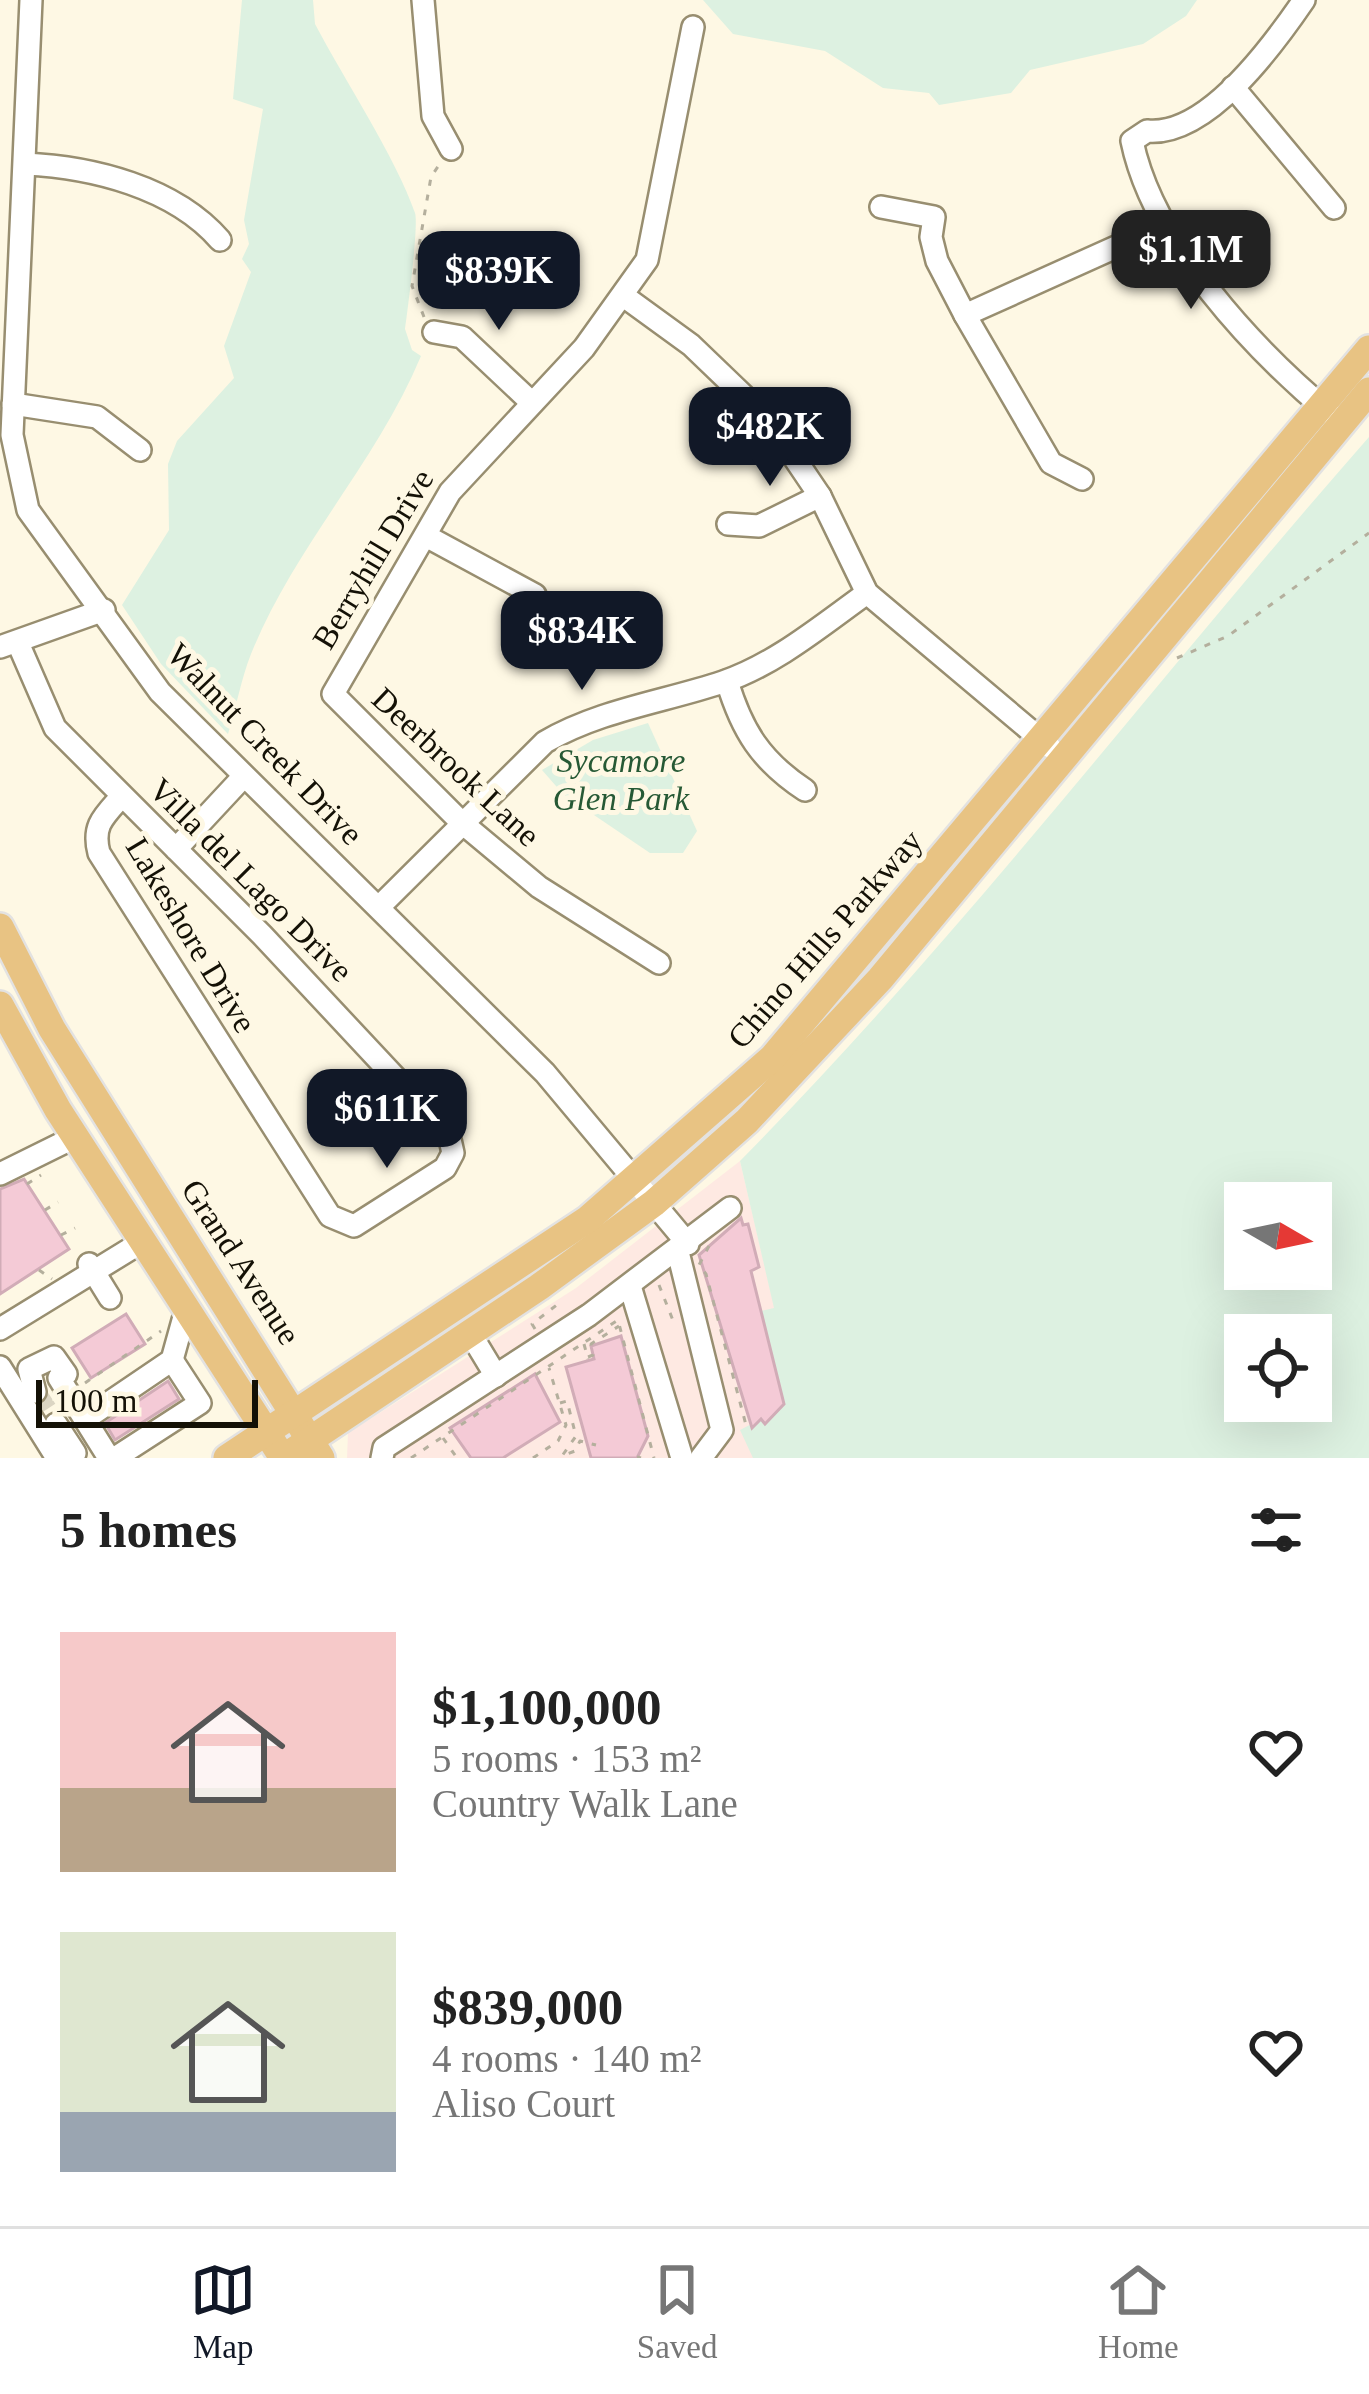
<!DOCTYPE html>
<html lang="en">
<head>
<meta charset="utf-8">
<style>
  body { margin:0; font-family:Georgia,serif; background:#f6f6f6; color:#222; height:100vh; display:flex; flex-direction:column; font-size:45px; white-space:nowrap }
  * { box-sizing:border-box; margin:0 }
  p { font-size:39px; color:#767676 }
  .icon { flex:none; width:66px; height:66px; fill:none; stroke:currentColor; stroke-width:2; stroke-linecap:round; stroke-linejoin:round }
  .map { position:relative; height:1458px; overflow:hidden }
  .side { display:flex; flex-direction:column; background:#fff; flex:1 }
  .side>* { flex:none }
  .needle { width:78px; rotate:99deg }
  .fabs { position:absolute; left:1224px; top:1182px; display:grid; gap:24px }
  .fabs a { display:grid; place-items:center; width:108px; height:108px; border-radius:0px; background:#fff; box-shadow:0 12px 48px #0002; font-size:60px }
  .scale { position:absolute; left:36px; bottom:30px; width:222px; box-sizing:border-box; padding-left:12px; border:6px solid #141106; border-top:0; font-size:33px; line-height:42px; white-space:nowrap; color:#141106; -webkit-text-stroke:9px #fef8e4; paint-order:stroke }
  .price { position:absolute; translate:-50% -102px; padding:0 27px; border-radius:24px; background:#111827; color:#fff; font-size:39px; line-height:78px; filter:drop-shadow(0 3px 6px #0008) }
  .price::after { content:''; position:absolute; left:50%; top:72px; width:36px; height:27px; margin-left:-18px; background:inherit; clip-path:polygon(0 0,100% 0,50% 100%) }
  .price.on { background:#222; color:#fff }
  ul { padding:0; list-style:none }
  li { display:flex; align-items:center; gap:36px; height:300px; padding:0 60px }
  li span { display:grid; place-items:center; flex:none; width:336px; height:240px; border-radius:0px; color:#555 }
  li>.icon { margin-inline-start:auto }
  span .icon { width:144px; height:144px; fill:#fffc; stroke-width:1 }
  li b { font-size:51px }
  h2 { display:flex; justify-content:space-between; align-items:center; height:144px; padding:0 60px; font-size:51px }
  .tab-bar { display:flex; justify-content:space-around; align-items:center; height:168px; border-top:3px solid #e0e0e0; background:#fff; font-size:33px; color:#767676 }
  .tab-bar a { display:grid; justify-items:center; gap:6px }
  .tab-bar .on { color:#111827 }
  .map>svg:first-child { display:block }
  .commercial { fill:#fee9e2 }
  .green { fill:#ddf1e1; fill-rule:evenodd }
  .building { fill:#f4cad6; stroke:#d1acb7; stroke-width:3 }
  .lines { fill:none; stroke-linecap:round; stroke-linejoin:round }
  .minor-tunnel { stroke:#dbd5c3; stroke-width:21; stroke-dasharray:21 10; stroke-linecap:butt }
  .minor-casing { stroke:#988e70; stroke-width:26 }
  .major-casing { stroke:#e3e2e1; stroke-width:32 }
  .path { stroke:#b4af9d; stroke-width:3; stroke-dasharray:6 9; stroke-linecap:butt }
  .minor { stroke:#fff; stroke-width:21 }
  .major { stroke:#e8c383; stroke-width:27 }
  .labels { text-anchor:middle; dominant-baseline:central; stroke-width:10; stroke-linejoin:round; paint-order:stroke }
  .street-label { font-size:33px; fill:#141106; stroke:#fef8e4 }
  .park-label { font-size:33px; font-style:italic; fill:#265935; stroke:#fef8e4 }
</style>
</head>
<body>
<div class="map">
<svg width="1369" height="1458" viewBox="0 0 1369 1458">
  <rect width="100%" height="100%" fill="#fef8e4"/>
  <!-- commercial -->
  <path class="commercial" d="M740 1161 776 1314 827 1386 788 1458H347L348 1433 576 1288Z"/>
  <!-- green -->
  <g class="green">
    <path d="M242 0H313L315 24C344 79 396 158 415 213 419 225 407 315 405 329L412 350 421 356C377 462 294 547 251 654 241 679 236 708 228 734L161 664 122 605 169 530 168 464 177 441 234 378 224 346 251 272 242 259 249 244 244 220 263 109 233 99Z"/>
    <path d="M703 0H1197L1186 16 1143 44 1030 70 1011 93 939 105 929 93 883 88 825 51 733 34Z"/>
    <path d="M1369 437V1458H753L740 1430 761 1419 765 1424 784 1403 761 1311 774 1308 740 1161C964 934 1158 677 1369 437ZM1245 1203H1311V1269H1245ZM1245 1335H1311V1401H1245Z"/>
    <path d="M648 723 697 831 683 853H650L563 794 542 770 593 740Z"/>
  </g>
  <!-- building -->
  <g class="building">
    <path d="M24 1179 69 1249 0 1294V1189Z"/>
    <path d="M741 1218 743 1225 748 1224 759 1267 751 1271 784 1404 765 1424 761 1419 752 1428 699 1255Z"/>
    <path d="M126 1314 145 1344 91 1378 72 1348Z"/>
    <path d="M621 1336 648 1436 637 1458H591L566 1367 594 1359 591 1346Z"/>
    <path d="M535 1374 560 1422 503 1458H471L450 1428Z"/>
    <path d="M168 1381 179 1399 115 1440 105 1423Z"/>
  </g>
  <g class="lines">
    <!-- minor-tunnel -->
    <path class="minor-tunnel" d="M35 1392 56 1424"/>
    <defs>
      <g id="minor">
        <path d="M31 0 12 435 28 510 160 692 545 1073 688 1244"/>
        <path d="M423 0 433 116 451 149"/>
        <path d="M1304 0C1274 44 1207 137 1147 131L1132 141C1153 243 1254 350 1332 415"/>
        <path d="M1233 87 1334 208"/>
        <path d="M25 164C92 167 174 187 220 240"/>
        <path d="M881 207 934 217 931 237 937 261 965 315 1051 463 1082 479"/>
        <path d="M625 297 691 345 768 419 820 496 867 593 1050 747"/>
        <path d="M965 315 1167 224"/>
        <path d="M434 332 462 337 531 402"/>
        <path d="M13 404 97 417 140 450"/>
        <path d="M728 524 759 526 820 496"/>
        <path d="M426 536 535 595"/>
        <path d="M18 643 55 728 262 935 449 1135 453 1153 445 1168 354 1226 330 1216 99 853C92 826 103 817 121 797"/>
        <path d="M0 647 104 610"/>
        <path d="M727 681C742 731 761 761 805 790"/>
        <path d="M176 849 244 776"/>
        <path d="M379 907 545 742C600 710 663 702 723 682 776 664 822 625 867 593"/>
        <path d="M659 963 539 887 461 822 333 694 450 492 584 348 647 260 693 27"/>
        <path d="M0 1174 75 1137"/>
        <path d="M678 1252 722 1430 701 1458"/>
        <path d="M89 1264 110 1298"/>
        <path d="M630 1286 682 1458"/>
        <path d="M0 1329 145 1240"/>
        <path d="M470 1333 496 1376"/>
        <path d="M0 1367 57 1458"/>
        <path d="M35 1392 29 1369 54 1357 66 1374 59 1378 109 1458"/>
        <path d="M85 1419 172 1360 187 1306"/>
        <path d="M56 1424 75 1453"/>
        <path d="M115 1458 200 1403 172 1360"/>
        <path d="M382 1458 384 1448 589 1315 730 1208"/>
      </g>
      <g id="major">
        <path d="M0 927 52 1029 321 1458"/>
        <path d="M0 1005 58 1110 283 1458 539 1287 654 1203 747 1121 880 979 1369 391"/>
        <path d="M227 1458 588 1219 772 1058 1369 349"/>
      </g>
    </defs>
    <!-- minor casing -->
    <use href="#minor" class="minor-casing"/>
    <!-- major casing -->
    <use href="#major" class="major-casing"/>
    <!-- path -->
    <g class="path">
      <path d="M424 317 412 286 431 177 439 165"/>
      <path d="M1177 658 1228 636 1369 533"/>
      <path d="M27 1184 41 1175"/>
      <path d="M45 1210 58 1202"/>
      <path d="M61 1235 75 1228"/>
      <path d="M709 1246 699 1265 706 1274 746 1425 741 1426"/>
      <path d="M39 1270 52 1279"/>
      <path d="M659 1285 674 1323"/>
      <path d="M535 1329 532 1324 558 1304 555 1300"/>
      <path d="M584 1344 588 1359"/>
      <path d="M588 1357 593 1355 591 1344 619 1326"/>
      <path d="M85 1383 161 1331"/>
      <path d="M560 1403 567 1401 576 1436 562 1456 575 1451 580 1441 596 1445"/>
      <path d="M443 1438 457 1458"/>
      <path d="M637 1457 641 1458"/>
      <path d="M411 1458 618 1320 654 1458"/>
      <path d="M533 1458 558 1441 566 1425 549 1368"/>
    </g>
    <!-- minor -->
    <use href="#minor" class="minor"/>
    <!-- major -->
    <use href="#major" class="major"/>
  </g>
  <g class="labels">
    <!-- street labels -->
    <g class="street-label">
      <text transform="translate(373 559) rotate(-59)">Berryhill Drive</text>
      <text transform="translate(265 744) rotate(46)">Walnut Creek Drive</text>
      <text transform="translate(456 767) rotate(43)">Deerbrook Lane</text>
      <text transform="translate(251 880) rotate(45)">Villa del Lago Drive</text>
      <text transform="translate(191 935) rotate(59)">Lakeshore Drive</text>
      <text transform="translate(825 939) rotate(-49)">Chino Hills Parkway</text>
      <text transform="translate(241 1262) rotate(57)">Grand Avenue</text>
    </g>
    <!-- park labels -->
    <g class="park-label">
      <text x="621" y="761">Sycamore<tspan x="621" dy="38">Glen Park</tspan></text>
    </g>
  </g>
</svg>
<div class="fabs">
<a><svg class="needle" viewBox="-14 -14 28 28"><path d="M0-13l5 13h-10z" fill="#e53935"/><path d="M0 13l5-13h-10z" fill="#767676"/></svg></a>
<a><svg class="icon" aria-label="locate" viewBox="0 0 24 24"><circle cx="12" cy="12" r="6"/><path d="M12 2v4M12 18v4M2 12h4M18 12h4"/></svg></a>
</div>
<div class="scale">100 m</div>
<b class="price on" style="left:1191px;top:312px">$1.1M</b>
<b class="price" style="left:499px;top:333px">$839K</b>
<b class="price" style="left:770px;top:489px">$482K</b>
<b class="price" style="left:582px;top:693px">$834K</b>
<b class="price" style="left:387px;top:1171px">$611K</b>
</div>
<section class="side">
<h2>5 homes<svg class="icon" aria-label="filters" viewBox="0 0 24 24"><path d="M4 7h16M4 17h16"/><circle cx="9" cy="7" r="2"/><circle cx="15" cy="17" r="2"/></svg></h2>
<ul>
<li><span style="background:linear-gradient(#f6c9c9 65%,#b9a48a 0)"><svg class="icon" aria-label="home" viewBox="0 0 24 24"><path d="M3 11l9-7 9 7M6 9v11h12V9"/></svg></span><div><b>$1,100,000</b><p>5 rooms · 153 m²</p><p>Country Walk Lane</p></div><svg class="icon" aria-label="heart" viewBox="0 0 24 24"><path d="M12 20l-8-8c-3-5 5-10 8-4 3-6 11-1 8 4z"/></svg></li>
<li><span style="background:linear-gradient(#dfe7d0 75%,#9aa5b1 0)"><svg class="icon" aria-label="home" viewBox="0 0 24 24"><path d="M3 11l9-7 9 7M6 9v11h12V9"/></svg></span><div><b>$839,000</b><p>4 rooms · 140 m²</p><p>Aliso Court</p></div><svg class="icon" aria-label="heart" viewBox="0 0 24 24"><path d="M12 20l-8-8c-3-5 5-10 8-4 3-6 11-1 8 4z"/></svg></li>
</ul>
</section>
<nav class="tab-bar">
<a class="on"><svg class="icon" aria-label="map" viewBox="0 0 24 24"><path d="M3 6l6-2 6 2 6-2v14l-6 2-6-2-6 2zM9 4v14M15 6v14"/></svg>Map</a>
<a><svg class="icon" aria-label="saved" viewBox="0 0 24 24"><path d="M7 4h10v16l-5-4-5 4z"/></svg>Saved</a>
<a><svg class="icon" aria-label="home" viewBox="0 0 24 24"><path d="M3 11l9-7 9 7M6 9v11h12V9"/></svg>Home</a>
</nav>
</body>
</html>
